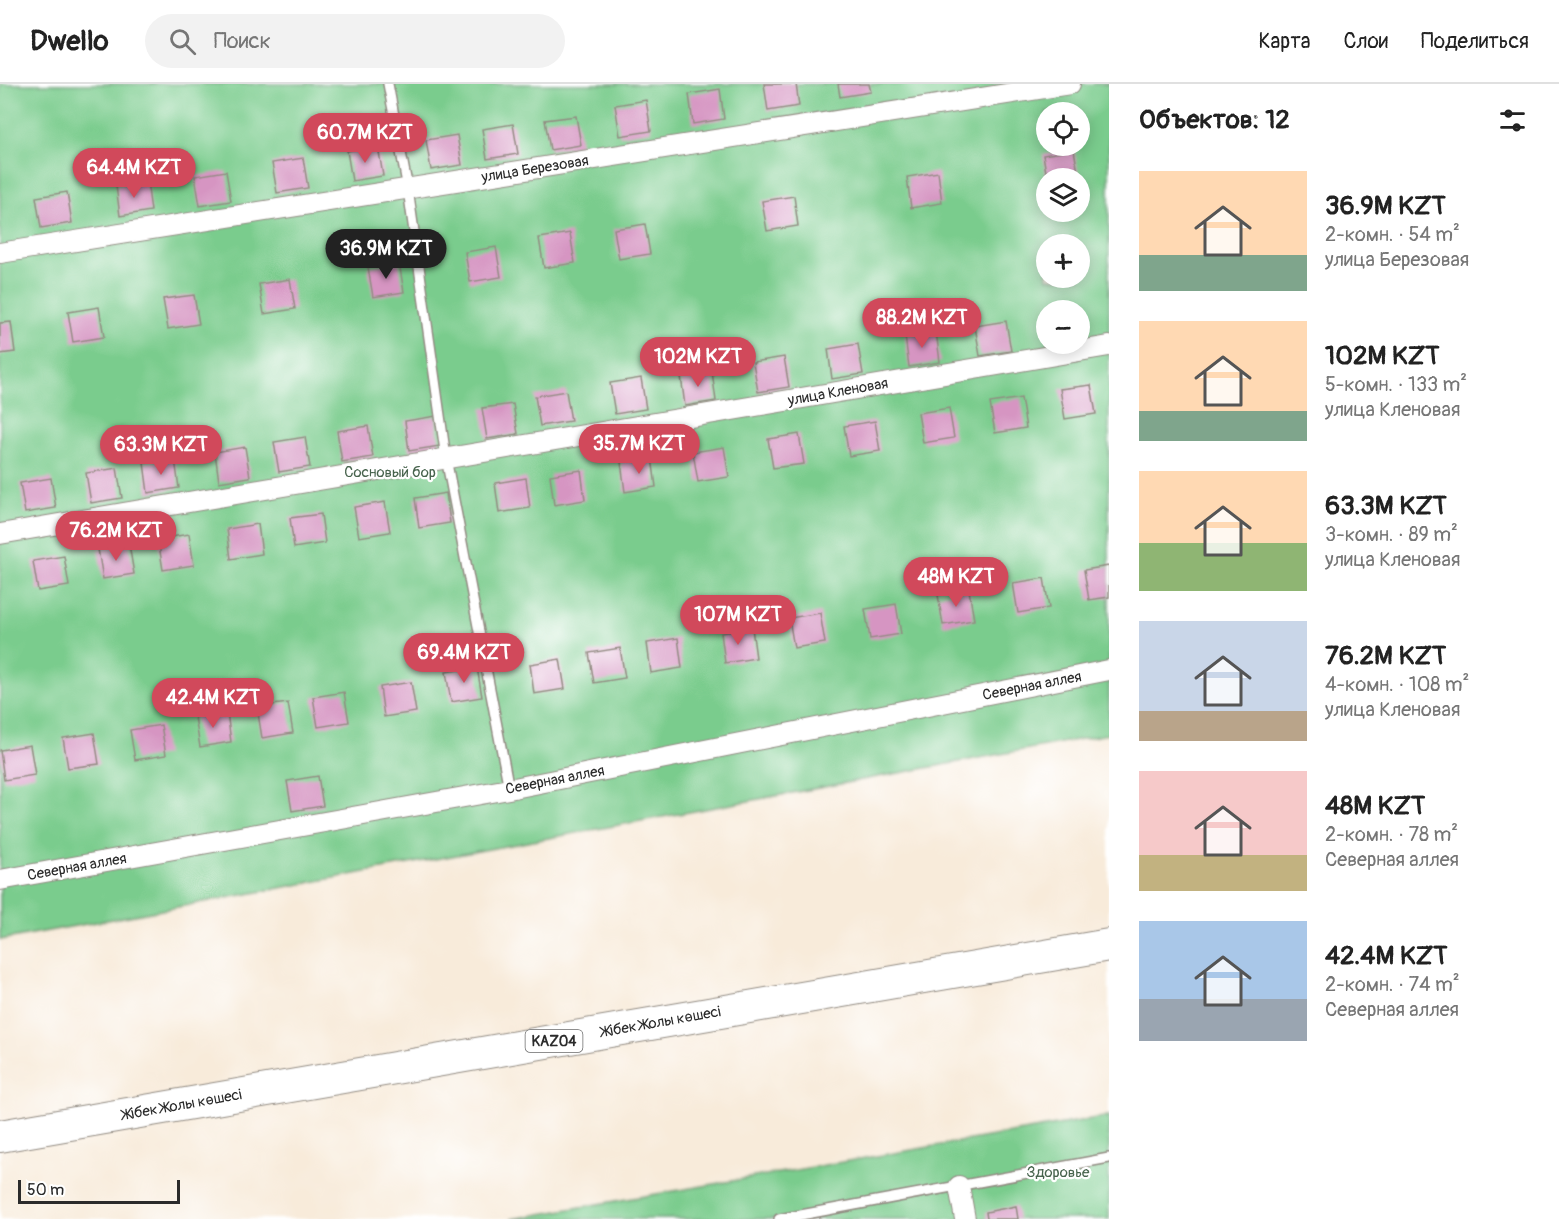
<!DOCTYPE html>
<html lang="ru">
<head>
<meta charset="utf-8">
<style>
  body { margin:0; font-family:Pangolin,sans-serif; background:#f2f2f2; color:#222; height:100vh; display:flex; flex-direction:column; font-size:22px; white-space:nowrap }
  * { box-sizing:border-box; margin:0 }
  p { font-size:20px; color:#767676 }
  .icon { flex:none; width:33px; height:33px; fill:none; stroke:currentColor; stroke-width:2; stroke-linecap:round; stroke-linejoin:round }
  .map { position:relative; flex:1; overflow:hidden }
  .sheet { display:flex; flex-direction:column; background:#fff; width:450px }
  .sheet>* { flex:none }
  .tools { position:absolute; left:1036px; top:18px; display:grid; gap:12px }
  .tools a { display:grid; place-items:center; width:54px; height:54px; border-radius:50%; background:#fff; box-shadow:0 3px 15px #0003; font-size:30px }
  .scale { position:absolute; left:18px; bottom:15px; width:162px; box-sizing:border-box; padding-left:6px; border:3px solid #2b2b2b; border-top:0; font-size:16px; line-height:21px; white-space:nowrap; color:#2b2b2b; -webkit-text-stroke:4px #fff; paint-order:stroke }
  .price { position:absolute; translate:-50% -51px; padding:0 14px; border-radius:21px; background:#d1495b; color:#fff; font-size:20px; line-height:39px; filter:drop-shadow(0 2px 3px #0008) }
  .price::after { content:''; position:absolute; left:50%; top:36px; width:18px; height:14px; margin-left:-9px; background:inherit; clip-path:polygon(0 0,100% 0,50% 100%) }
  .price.current { background:#222; color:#fff }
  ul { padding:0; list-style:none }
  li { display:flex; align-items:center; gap:18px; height:150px; padding:0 30px }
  li span { display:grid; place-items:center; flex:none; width:168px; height:120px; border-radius:0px; color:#555 }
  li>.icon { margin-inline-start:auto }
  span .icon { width:72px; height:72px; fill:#fffc; stroke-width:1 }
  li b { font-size:26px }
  h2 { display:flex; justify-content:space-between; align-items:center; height:72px; padding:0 30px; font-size:26px }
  header { display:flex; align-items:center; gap:36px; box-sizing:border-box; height:84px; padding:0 30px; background:#fff; border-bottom:2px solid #e0e0e0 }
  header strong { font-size:28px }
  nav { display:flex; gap:33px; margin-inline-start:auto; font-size:21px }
  .search { width:420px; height:54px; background:#f2f2f2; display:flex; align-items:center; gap:15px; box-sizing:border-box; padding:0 21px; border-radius:33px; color:#767676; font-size:22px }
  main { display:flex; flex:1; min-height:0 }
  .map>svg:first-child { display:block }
  .green { fill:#7acc8d; stroke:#527c5c; stroke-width:1.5; fill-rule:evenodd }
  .building { fill:#d695c2 }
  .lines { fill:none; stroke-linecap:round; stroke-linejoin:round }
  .service-casing { stroke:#928b82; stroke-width:12 }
  .minor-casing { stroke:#928b82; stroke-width:22 }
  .trunk-casing { stroke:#928b82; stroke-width:34 }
  .service { stroke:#fff; stroke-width:9 }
  .minor { stroke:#fff; stroke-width:20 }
  .trunk { stroke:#fff; stroke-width:32 }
  .labels { text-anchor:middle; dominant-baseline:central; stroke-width:4.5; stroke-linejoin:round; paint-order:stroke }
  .shield { fill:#fff; stroke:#6b6b6b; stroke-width:1.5 }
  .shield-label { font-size:14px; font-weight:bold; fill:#2b2b2b }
  .street-label { font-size:15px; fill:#2b2b2b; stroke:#fff }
  .park-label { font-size:15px; fill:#47634d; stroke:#fff }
</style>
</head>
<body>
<header>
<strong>Dwello</strong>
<div class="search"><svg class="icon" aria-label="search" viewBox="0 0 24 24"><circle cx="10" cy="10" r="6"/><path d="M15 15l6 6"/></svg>Поиск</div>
<nav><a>Карта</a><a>Слои</a><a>Поделиться</a></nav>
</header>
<main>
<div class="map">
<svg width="1109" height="1135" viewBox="0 0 1109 1135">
  <rect width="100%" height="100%" fill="#fff"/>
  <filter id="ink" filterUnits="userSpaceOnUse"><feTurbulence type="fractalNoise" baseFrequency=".0167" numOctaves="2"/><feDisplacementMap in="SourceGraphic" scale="12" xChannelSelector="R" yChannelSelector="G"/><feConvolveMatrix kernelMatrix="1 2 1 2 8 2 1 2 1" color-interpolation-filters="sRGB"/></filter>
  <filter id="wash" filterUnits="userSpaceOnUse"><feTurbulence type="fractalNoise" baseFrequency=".008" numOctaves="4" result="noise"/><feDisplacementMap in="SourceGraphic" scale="24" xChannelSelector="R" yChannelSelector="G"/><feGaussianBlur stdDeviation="1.35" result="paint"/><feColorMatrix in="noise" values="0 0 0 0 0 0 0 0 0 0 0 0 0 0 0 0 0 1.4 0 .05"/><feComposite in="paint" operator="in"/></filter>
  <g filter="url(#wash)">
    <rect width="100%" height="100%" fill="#f8ebda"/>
    <!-- green -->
    <g class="green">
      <path d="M0 0H1109V650L0 856ZM1047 28H1080V62H1047ZM1047 94H1080V128H1047ZM1047 160H1080V194H1047ZM1047 226H1080V260H1047Z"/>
      <path d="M1109 1032V1135H511Z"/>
    </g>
    <g id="blocks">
      <!-- building -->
      <g class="building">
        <path d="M764 0H796L799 22 768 27Z"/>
        <path d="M838 0H869L871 8 840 13Z"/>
        <path d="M720 5 724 35 693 40 689 10Z"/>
        <path d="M646 16 651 47 620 52 615 21Z"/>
        <path d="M576 32 581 61 550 66 545 36Z"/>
        <path d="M513 40 518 70 487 75 482 45Z"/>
        <path d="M457 51 462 81 431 86 426 56Z"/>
        <path d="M378 62 383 92 352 97 347 67Z"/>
        <path d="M1074 66 1079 94H1047L1043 71Z"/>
        <path d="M303 74 308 104 277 109 272 79Z"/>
        <path d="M226 87 231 117 200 122 195 92Z"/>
        <path d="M938 88 942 119 911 124 907 93Z"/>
        <path d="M147 97 151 127 120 132 116 102Z"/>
        <path d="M67 108 72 139 41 144 36 113Z"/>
        <path d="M794 112 798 142 767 147 762 117Z"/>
        <path d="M645 140 650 170 619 175 614 145Z"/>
        <path d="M570 149 575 179 544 184 539 154Z"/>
        <path d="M496 163 501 193 470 198 465 168Z"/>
        <path d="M399 178 404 208 373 213 368 183Z"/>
        <path d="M290 195 295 225 264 230 259 200Z"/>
        <path d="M194 211 199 240 168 245 163 215Z"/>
        <path d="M99 223 104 253 73 258 68 228Z"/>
        <path d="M1006 237 1011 267 980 272 975 242Z"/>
        <path d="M11 238 15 268 0 270V239Z"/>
        <path d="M936 247 940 278 909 283 905 252Z"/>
        <path d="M858 260 863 290 832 295 828 265Z"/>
        <path d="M784 273 789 303 758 308 753 278Z"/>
        <path d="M712 287 716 317 685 322 681 292Z"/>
        <path d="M641 294 646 325 615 330 610 299Z"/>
        <path d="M1091 301 1096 330 1065 335 1060 305Z"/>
        <path d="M566 307 571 337 540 342 535 312Z"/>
        <path d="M1021 314 1026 344 995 349 990 319Z"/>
        <path d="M513 320 518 350 487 355 482 324Z"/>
        <path d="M949 324 954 354 923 359 918 329Z"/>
        <path d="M436 332 440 362 409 367 405 337Z"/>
        <path d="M875 337 880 367 849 372 844 342Z"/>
        <path d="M368 342 373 373 342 378 337 347Z"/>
        <path d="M799 350 804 380 773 384 768 355Z"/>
        <path d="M305 353 310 383 279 388 274 358Z"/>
        <path d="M245 363 250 393 219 398 215 368Z"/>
        <path d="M724 363 729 393 698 398 693 368Z"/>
        <path d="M652 373 656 403 625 408 621 378Z"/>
        <path d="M175 375 179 404 148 409 144 379Z"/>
        <path d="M117 384 122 414 91 419 86 389Z"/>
        <path d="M581 386 585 416 554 421 550 391Z"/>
        <path d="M51 394 56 424 25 429 20 399Z"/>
        <path d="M526 394 530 424 499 429 495 399Z"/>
        <path d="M446 409 450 439 419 444 415 414Z"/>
        <path d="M385 418 390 448 359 453 354 423Z"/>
        <path d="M321 430 325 459 294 464 290 434Z"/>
        <path d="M258 440 262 470 231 475 227 445Z"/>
        <path d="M189 450 194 481 163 486 158 455Z"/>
        <path d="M129 460 134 490 103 495 98 465Z"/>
        <path d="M64 472 69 502 38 507 33 477Z"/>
        <path d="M1109 482V513L1089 516 1084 486Z"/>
        <path d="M1044 494 1049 524 1018 529 1013 499Z"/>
        <path d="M969 506 974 536 943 541 938 511Z"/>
        <path d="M896 520 901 550 870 555 865 525Z"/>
        <path d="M820 529 825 559 794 564 789 534Z"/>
        <path d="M752 544 756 574 725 579 721 549Z"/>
        <path d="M678 554 682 584 651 589 647 559Z"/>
        <path d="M620 564 625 594 594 599 589 569Z"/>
        <path d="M560 575 565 605 534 610 530 580Z"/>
        <path d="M477 583 482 613 451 618 446 588Z"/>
        <path d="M411 598 416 628 384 633 380 603Z"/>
        <path d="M344 608 349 638 318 643 313 613Z"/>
        <path d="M288 619 293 649 262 654 257 623Z"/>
        <path d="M227 628 231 658 200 663 195 633Z"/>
        <path d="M161 641 166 671 135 676 130 646Z"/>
        <path d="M94 649 99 680 68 684 63 654Z"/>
        <path d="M30 661 35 691 4 696 0 666Z"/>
        <path d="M318 692 323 722 292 727 287 697Z"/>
        <path d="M1016 1122 1018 1135H987L986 1128Z"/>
      </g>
    </g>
  </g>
  <g filter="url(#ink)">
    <use href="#blocks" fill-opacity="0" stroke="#928b82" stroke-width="1.5"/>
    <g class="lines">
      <defs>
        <g id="service">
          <path d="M388 0 408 105 446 374 509 705"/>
          <path d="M779 1135 1109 1074"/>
        </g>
        <g id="minor">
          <path d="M0 169 1070 0"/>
          <path d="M0 450 1109 262"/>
          <path d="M0 796 509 705 1109 586"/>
          <path d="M959 1102 965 1135"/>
        </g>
        <path id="trunk" d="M0 1052 1109 861"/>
      </defs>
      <!-- service casing -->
      <use href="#service" class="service-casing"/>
      <!-- minor casing -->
      <use href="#minor" class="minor-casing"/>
      <!-- trunk casing -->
      <use href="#trunk" class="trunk-casing"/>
      <!-- service -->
      <use href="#service" class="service"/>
      <!-- minor -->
      <use href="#minor" class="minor"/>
      <!-- trunk -->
      <use href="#trunk" class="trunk"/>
    </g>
  </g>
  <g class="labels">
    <!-- shield labels -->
    <rect class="shield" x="525.5" y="946" width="57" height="22" rx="4.5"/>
    <g class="shield-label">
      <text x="554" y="957">KАZ04</text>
    </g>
    <!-- street labels -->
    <g class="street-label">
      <text transform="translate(535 85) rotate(-9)">улица Березовая</text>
      <text transform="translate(838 308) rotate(-10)">улица Кленовая</text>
      <text transform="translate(1032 602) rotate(-11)">Северная аллея</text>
      <text transform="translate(555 696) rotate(-11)">Северная аллея</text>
      <text transform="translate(77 783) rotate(-10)">Северная аллея</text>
      <text transform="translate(661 938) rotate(-10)">Жібек Жолы көшесі</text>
      <text transform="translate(182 1021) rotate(-10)">Жібек Жолы көшесі</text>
    </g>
    <!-- park labels -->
    <g class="park-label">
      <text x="390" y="388">Сосновый бор</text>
      <text x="1058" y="1088">Здоровье</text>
    </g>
  </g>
</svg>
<div class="tools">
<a><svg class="icon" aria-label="locate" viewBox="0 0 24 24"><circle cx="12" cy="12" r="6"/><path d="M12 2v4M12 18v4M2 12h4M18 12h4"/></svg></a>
<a><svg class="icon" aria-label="layers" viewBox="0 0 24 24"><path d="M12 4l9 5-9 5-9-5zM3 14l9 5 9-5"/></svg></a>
<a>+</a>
<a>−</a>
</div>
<div class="scale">50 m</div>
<b class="price" style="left:365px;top:80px">60.7M KZT</b>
<b class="price" style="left:134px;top:115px">64.4M KZT</b>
<b class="price current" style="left:386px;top:196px">36.9M KZT</b>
<b class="price" style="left:922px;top:265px">88.2M KZT</b>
<b class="price" style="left:698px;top:304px">102M KZT</b>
<b class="price" style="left:639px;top:391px">35.7M KZT</b>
<b class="price" style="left:161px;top:392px">63.3M KZT</b>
<b class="price" style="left:116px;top:478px">76.2M KZT</b>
<b class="price" style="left:956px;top:524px">48M KZT</b>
<b class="price" style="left:738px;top:562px">107M KZT</b>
<b class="price" style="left:464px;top:600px">69.4M KZT</b>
<b class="price" style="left:213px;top:645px">42.4M KZT</b>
</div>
<section class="sheet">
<h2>Объектов: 12<svg class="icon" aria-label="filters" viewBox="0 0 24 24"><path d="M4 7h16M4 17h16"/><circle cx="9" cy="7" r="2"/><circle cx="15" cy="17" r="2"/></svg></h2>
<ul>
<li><span style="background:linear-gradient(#ffd9b3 70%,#7fa58c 0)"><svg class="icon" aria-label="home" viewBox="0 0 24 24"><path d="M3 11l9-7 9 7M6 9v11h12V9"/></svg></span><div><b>36.9M KZT</b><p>2-комн. · 54 m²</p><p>улица Березовая</p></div></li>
<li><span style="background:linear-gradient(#ffd9b3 75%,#7fa58c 0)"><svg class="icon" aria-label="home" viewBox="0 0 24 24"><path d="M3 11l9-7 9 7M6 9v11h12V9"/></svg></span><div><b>102M KZT</b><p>5-комн. · 133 m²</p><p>улица Кленовая</p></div></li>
<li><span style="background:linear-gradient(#ffd9b3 60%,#8fb573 0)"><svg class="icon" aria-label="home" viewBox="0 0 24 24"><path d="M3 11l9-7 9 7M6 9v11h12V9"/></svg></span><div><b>63.3M KZT</b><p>3-комн. · 89 m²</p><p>улица Кленовая</p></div></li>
<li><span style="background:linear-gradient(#c9d6e8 75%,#b9a48a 0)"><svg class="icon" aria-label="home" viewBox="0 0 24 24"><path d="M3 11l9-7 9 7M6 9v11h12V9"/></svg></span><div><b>76.2M KZT</b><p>4-комн. · 108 m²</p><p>улица Кленовая</p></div></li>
<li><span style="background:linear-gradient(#f6c9c9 70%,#c2b280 0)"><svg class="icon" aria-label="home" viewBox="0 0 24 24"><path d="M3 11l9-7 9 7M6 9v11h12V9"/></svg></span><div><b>48M KZT</b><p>2-комн. · 78 m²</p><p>Северная аллея</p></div></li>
<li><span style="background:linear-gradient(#a9c7e8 65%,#9aa5b1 0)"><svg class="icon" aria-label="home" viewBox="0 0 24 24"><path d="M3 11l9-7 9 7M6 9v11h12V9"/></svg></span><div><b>42.4M KZT</b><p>2-комн. · 74 m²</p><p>Северная аллея</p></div></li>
</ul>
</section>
</main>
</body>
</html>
